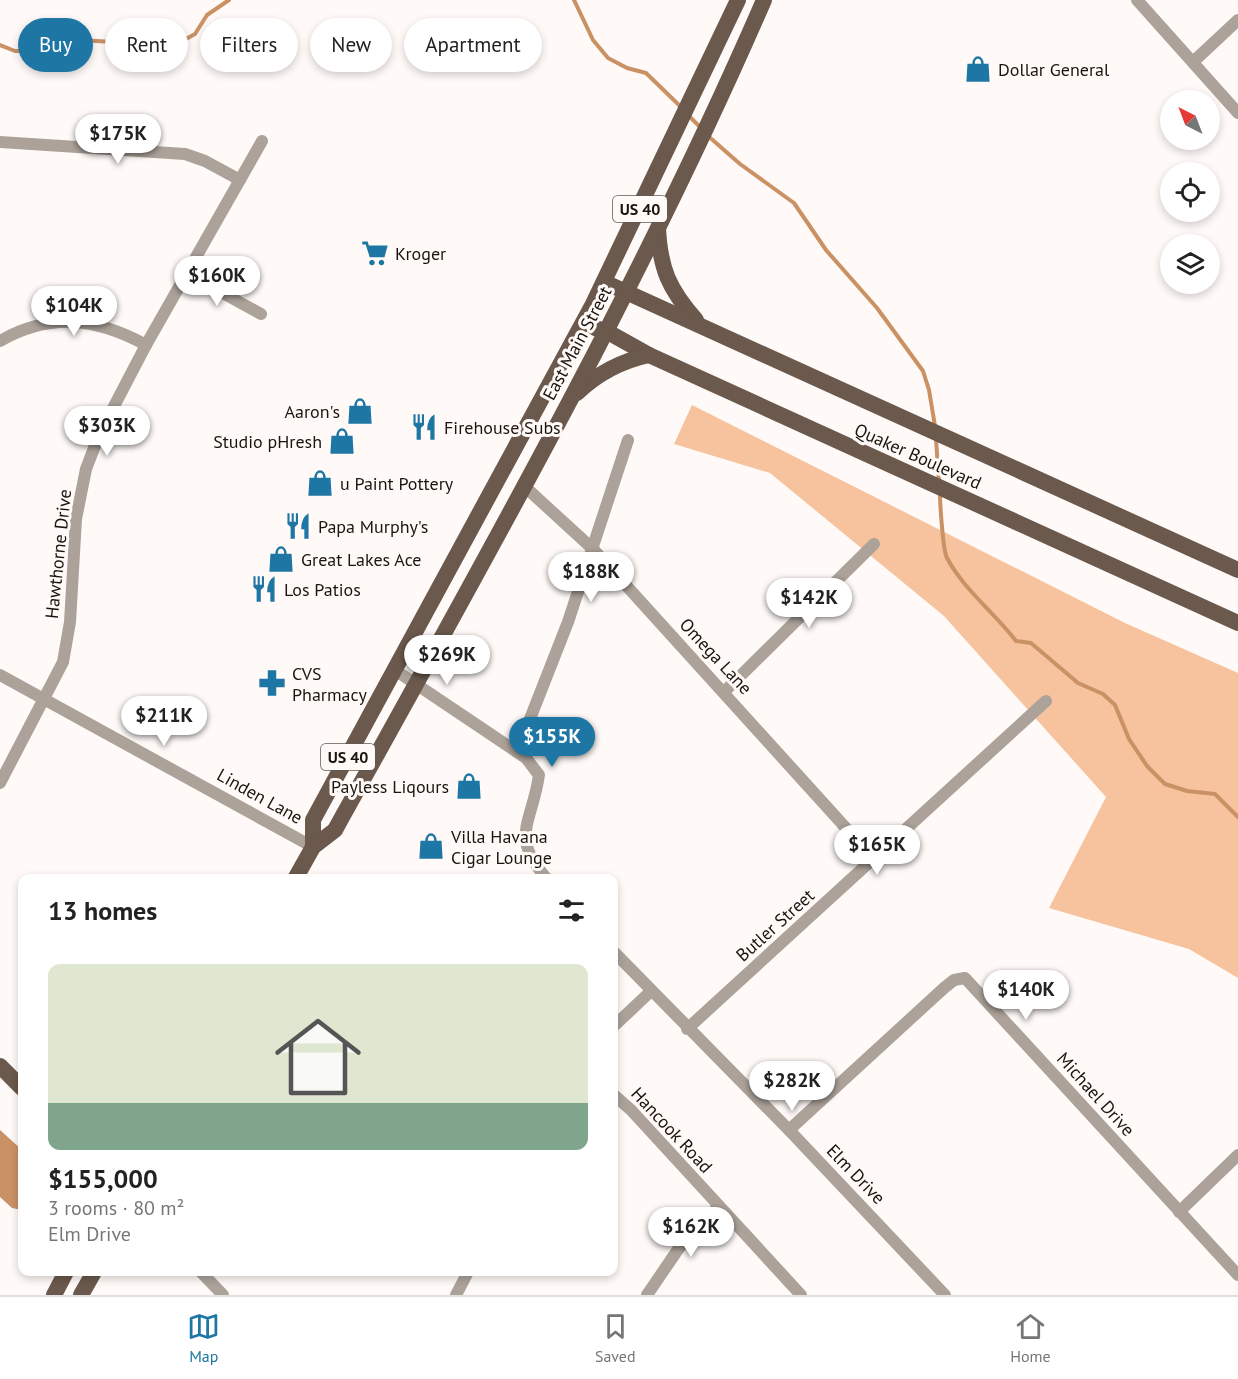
<!DOCTYPE html>
<html lang="en">
<head>
<meta charset="utf-8">
<style>
  body { margin:0; font-family:"PT Sans",sans-serif; background:#f6f6f6; color:#222; height:100vh; display:flex; flex-direction:column; font-size:22px; white-space:nowrap }
  * { box-sizing:border-box; margin:0 }
  p { font-size:20px; color:#767676 }
  .icon { flex:none; width:33px; height:33px; fill:none; stroke:currentColor; stroke-width:2; stroke-linecap:round; stroke-linejoin:round }
  .map { position:relative; flex:1; overflow:hidden }
  .side { position:absolute; left:18px; top:874px; width:600px; height:402px; display:flex; flex-direction:column; background:#fff; border-radius:12px; box-shadow:0 3px 9px #0003 }
  .side>* { flex:none }
  .top-card { position:absolute; left:18px; top:18px; width:600px; height:54px; display:flex; gap:12px }
  .needle { width:39px; rotate:318deg }
  .tools { position:absolute; left:1160px; top:90px; display:grid; gap:12px }
  .tools a { display:grid; place-items:center; width:60px; height:60px; border-radius:50%; background:#fff; box-shadow:0 3px 9px #0003; font-size:30px }
  .price { position:absolute; translate:-50% -51px; padding:0 14px; border-radius:21px; background:#fff; color:#222; font-size:20px; line-height:39px; filter:drop-shadow(0 2px 3px #0008) }
  .price::after { content:''; position:absolute; left:50%; top:36px; width:18px; height:14px; margin-left:-9px; background:inherit; clip-path:polygon(0 0,100% 0,50% 100%) }
  .price.selected { background:#1e76a5; color:#fff }
  ul { padding:0; list-style:none }
  li { display:grid; align-content:center; gap:12px; height:318px; padding:0 30px }
  li+li { border-top:2px solid #e0e0e0 }
  li span { display:grid; place-items:center; height:186px; border-radius:12px; color:#555 }
  li>.icon { margin-inline-start:auto }
  span .icon { width:108px; height:108px; fill:#fffc; stroke-width:1 }
  li b { font-size:26px }
  h2 { display:flex; justify-content:space-between; align-items:center; height:72px; padding:0 30px; font-size:26px }
  .tag { padding:0 21px; border-radius:27px; background:#fff; box-shadow:0 3px 9px #0003; font-size:21px; line-height:54px }
  .tag.selected { background:#1e76a5; color:#fff }
  .tabs { display:flex; justify-content:space-around; align-items:center; height:84px; border-top:2px solid #e0e0e0; background:#fff; font-size:16px; color:#767676 }
  .tabs a { display:grid; justify-items:center; gap:3px }
  .tabs .selected { color:#1e76a5 }
  .map>svg:first-child { display:block }
  .green { fill:#f6c39e }
  .water { fill:#ca9165 }
  .lines { fill:none; stroke-linecap:round; stroke-linejoin:round }
  .stream { stroke:#ca9165; stroke-width:4 }
  .minor { stroke:#aca29a; stroke-width:12 }
  .primary { stroke:#6a594c; stroke-width:16 }
  .labels { text-anchor:middle; dominant-baseline:central; stroke-width:6; stroke-linejoin:round; paint-order:stroke }
  .shield { fill:#fffaf7; stroke:#605954; stroke-width:1.5 }
  .shield-label { font-size:16px; font-weight:bold; fill:#1c140e }
  .poi-label { font-size:18px; fill:#1c140e; stroke:#fffaf7; text-anchor:start }
  .street-label { font-size:18px; fill:#1c140e; stroke:#fffaf7 }
</style>
</head>
<body>
<div class="map">
<svg width="1238" height="1295" viewBox="0 0 1238 1295">
  <rect width="100%" height="100%" fill="#fffaf7"/>
  <!-- green -->
  <path class="green" d="M692 405 1125 623 1238 673V978L1189 949 1049 908 1106 797 944 616 770 473 674 444Z"/>
  <!-- water -->
  <path class="water" d="M0 1130 22 1150V1210L12 1208 0 1197Z"/>
  <g class="lines">
    <!-- stream -->
    <g class="stream">
      <path d="M574 0 593 40 608 58 627 68 646 73 681 107"/>
      <path d="M0 45 15 51H41L76 40 175 45 195 34 207 15 229 0"/>
      <path d="M688 115 700 127"/>
      <path d="M707 135 740 164 794 203 826 250 877 308 923 371 929 390 935 426"/>
      <path d="M936 439 939 483"/>
      <path d="M940 493C940 504 943 551 947 558 964 590 995 613 1016 641L1031 643 1078 683 1103 694 1115 705 1129 739 1147 766 1165 784 1187 791 1215 794 1238 817"/>
    </g>
    <!-- minor -->
    <g class="minor">
      <path d="M1137 0 1238 113"/>
      <path d="M1193 62 1238 20"/>
      <path d="M0 142 185 154 205 161 240 180"/>
      <path d="M188 274 261 314"/>
      <path d="M0 341C51 312 97 318 146 345"/>
      <path d="M523 485 594 550 874 859"/>
      <path d="M395 670 526 758 539 775C532 824 509 836 547 879"/>
      <path d="M0 675 313 847"/>
      <path d="M724 692 874 544"/>
      <path d="M517 752 568 622 628 440"/>
      <path d="M0 783 63 662 70 622 76 519 86 469 99 435 146 345 262 141"/>
      <path d="M614 952 789 1130 945 1295"/>
      <path d="M614 1026 650 992"/>
      <path d="M687 1029 1046 701"/>
      <path d="M614 1095 631 1110 801 1295"/>
      <path d="M789 1130 944 988 954 980 965 978 1238 1275"/>
      <path d="M1179 1212 1238 1155"/>
      <path d="M201 1272 223 1295"/>
      <path d="M456 1295 468 1272"/>
      <path d="M647 1295 679 1248 719 1206"/>
    </g>
    <!-- primary -->
    <g class="primary">
      <path d="M658 228C660 269 669 289 696 320"/>
      <path d="M604 282 1238 570"/>
      <path d="M595 328 606 331 649 355 1238 623"/>
      <path d="M577 393C598 373 621 361 649 355"/>
      <path d="M313 847V820L593 304 738 0"/>
      <path d="M295 879 313 847 335 830C486 558 640 286 764 0"/>
      <path d="M0 1066 22 1088"/>
      <path d="M54 1295 66 1272"/>
      <path d="M81 1295 94 1272"/>
    </g>
  </g>
  <!-- icons -->
  <defs>
    <symbol id="shop-bare" viewBox="-9 -9 18 18"><path d="M-5-2.5h2.3a2.7 3.5 0 0 1 5.4 0H5L5.5 6h-11ZM-1.5-2.5h3a1.5 2.3 0 0 0-3 0Z" fill="#1e76a5" stroke="#fffaf7" stroke-width="2.5" paint-order="stroke"/></symbol>
    <symbol id="supermarket-bare" viewBox="-9 -9 18 18"><path d="M-6-5.5h2.5l.6 2H6L4.5 2H-2.5L-4.4-4H-6ZM-1.5 3.2a1.3 1.3 0 1 0 .1 0ZM3 3.2a1.3 1.3 0 1 0 .1 0Z" fill="#1e76a5" stroke="#fffaf7" stroke-width="2.5" paint-order="stroke"/></symbol>
    <symbol id="restaurant-bare" viewBox="-9 -9 18 18"><path d="M-5-6h1v4h1v-4h1v4h1v-4h1v5L-1.5 .5V6h-2V.5L-5-1ZM5-6V6H3V1.5H1.5Q1.5-4 5-6Z" fill="#1e76a5" stroke="#fffaf7" stroke-width="2.5" paint-order="stroke"/></symbol>
    <symbol id="pharmacy-bare" viewBox="-9 -9 18 18"><path d="M-2-6h4v4h4v4h-4v4h-4v-4h-4v-4h4Z" fill="#1e76a5" stroke="#fffaf7" stroke-width="2.5" paint-order="stroke"/></symbol>
  </defs>
  <g fill-rule="evenodd">
    <use href="#shop-bare" x="959" y="50" width="38" height="38"/>
    <use href="#supermarket-bare" x="356" y="234" width="38" height="38"/>
    <use href="#shop-bare" x="341" y="392" width="38" height="38"/>
    <use href="#restaurant-bare" x="405" y="408" width="38" height="38"/>
    <use href="#shop-bare" x="323" y="422" width="38" height="38"/>
    <use href="#shop-bare" x="301" y="464" width="38" height="38"/>
    <use href="#restaurant-bare" x="279" y="507" width="38" height="38"/>
    <use href="#shop-bare" x="262" y="540" width="38" height="38"/>
    <use href="#restaurant-bare" x="245" y="570" width="38" height="38"/>
    <use href="#pharmacy-bare" x="253" y="664" width="38" height="38"/>
    <use href="#shop-bare" x="450" y="767" width="38" height="38"/>
    <use href="#shop-bare" x="412" y="827" width="38" height="38"/>
  </g>
  <g class="labels">
    <!-- shield labels -->
    <g class="shield">
      <rect x="613" y="196" width="54" height="26" rx="4.5"/>
      <rect x="321" y="744" width="54" height="26" rx="4.5"/>
    </g>
    <g class="shield-label">
      <text x="640" y="209">US 40</text>
      <text x="348" y="757">US 40</text>
    </g>
    <!-- poi labels -->
    <g class="poi-label">
      <text x="998" y="69">Dollar General</text>
      <text x="395" y="253">Kroger</text>
      <text x="340" y="411" text-anchor="end">Aaron's</text>
      <text x="444" y="427">Firehouse Subs</text>
      <text x="322" y="441" text-anchor="end">Studio pHresh</text>
      <text x="340" y="483">u Paint Pottery</text>
      <text x="318" y="526">Papa Murphy's</text>
      <text x="301" y="559">Great Lakes Ace</text>
      <text x="284" y="589">Los Patios</text>
      <text x="292" y="673">CVS<tspan x="292" dy="21">Pharmacy</tspan></text>
      <text x="449" y="786" text-anchor="end">Payless Liqours</text>
      <text x="451" y="836">Villa Havana<tspan x="451" dy="21">Cigar Lounge</tspan></text>
    </g>
    <!-- street labels -->
    <g class="street-label">
      <text transform="translate(577 343) rotate(-62)">East Main Street</text>
      <text transform="translate(918 456) rotate(24)">Quaker Boulevard</text>
      <text transform="translate(58 554) rotate(-84)">Hawthorne Drive</text>
      <text transform="translate(716 656) rotate(47)">Omega Lane</text>
      <text transform="translate(260 796) rotate(29)">Linden Lane</text>
      <text transform="translate(775 925) rotate(-42)">Butler Street</text>
      <text transform="translate(1096 1094) rotate(48)">Michael Drive</text>
      <text transform="translate(672 1130) rotate(47)">Hancook Road</text>
      <text transform="translate(856 1174) rotate(46)">Elm Drive</text>
    </g>
  </g>
</svg>
<div class="tools">
<a><svg class="needle" viewBox="-14 -14 28 28"><path d="M0-13l5 13h-10z" fill="#e53935"/><path d="M0 13l5-13h-10z" fill="#767676"/></svg></a>
<a><svg class="icon" aria-label="locate" viewBox="0 0 24 24"><circle cx="12" cy="12" r="6"/><path d="M12 2v4M12 18v4M2 12h4M18 12h4"/></svg></a>
<a><svg class="icon" aria-label="layers" viewBox="0 0 24 24"><path d="M12 4l9 5-9 5-9-5zM3 14l9 5 9-5"/></svg></a>
</div>
<b class="price" style="left:118px;top:165px">$175K</b>
<b class="price" style="left:217px;top:307px">$160K</b>
<b class="price" style="left:74px;top:337px">$104K</b>
<b class="price" style="left:107px;top:457px">$303K</b>
<b class="price" style="left:591px;top:603px">$188K</b>
<b class="price" style="left:809px;top:629px">$142K</b>
<b class="price" style="left:447px;top:686px">$269K</b>
<b class="price" style="left:164px;top:747px">$211K</b>
<b class="price selected" style="left:552px;top:768px">$155K</b>
<b class="price" style="left:877px;top:876px">$165K</b>
<b class="price" style="left:1026px;top:1021px">$140K</b>
<b class="price" style="left:792px;top:1112px">$282K</b>
<b class="price" style="left:691px;top:1258px">$162K</b>
<div class="top-card">
<a class="tag selected">Buy</a>
<a class="tag">Rent</a>
<a class="tag">Filters</a>
<a class="tag">New</a>
<a class="tag">Apartment</a>
</div>
<section class="side">
<h2>13 homes<svg class="icon" aria-label="filters" viewBox="0 0 24 24"><path d="M4 7h16M4 17h16"/><circle cx="9" cy="7" r="2"/><circle cx="15" cy="17" r="2"/></svg></h2>
<ul>
<li><span style="background:linear-gradient(#dfe7d0 75%,#7fa58c 0)"><svg class="icon" aria-label="home" viewBox="0 0 24 24"><path d="M3 11l9-7 9 7M6 9v11h12V9"/></svg></span><div><b>$155,000</b><p>3 rooms · 80 m²</p><p>Elm Drive</p></div></li>
</ul>
</section>
</div>
<nav class="tabs">
<a class="selected"><svg class="icon" aria-label="map" viewBox="0 0 24 24"><path d="M3 6l6-2 6 2 6-2v14l-6 2-6-2-6 2zM9 4v14M15 6v14"/></svg>Map</a>
<a><svg class="icon" aria-label="saved" viewBox="0 0 24 24"><path d="M7 4h10v16l-5-4-5 4z"/></svg>Saved</a>
<a><svg class="icon" aria-label="home" viewBox="0 0 24 24"><path d="M3 11l9-7 9 7M6 9v11h12V9"/></svg>Home</a>
</nav>
</body>
</html>
